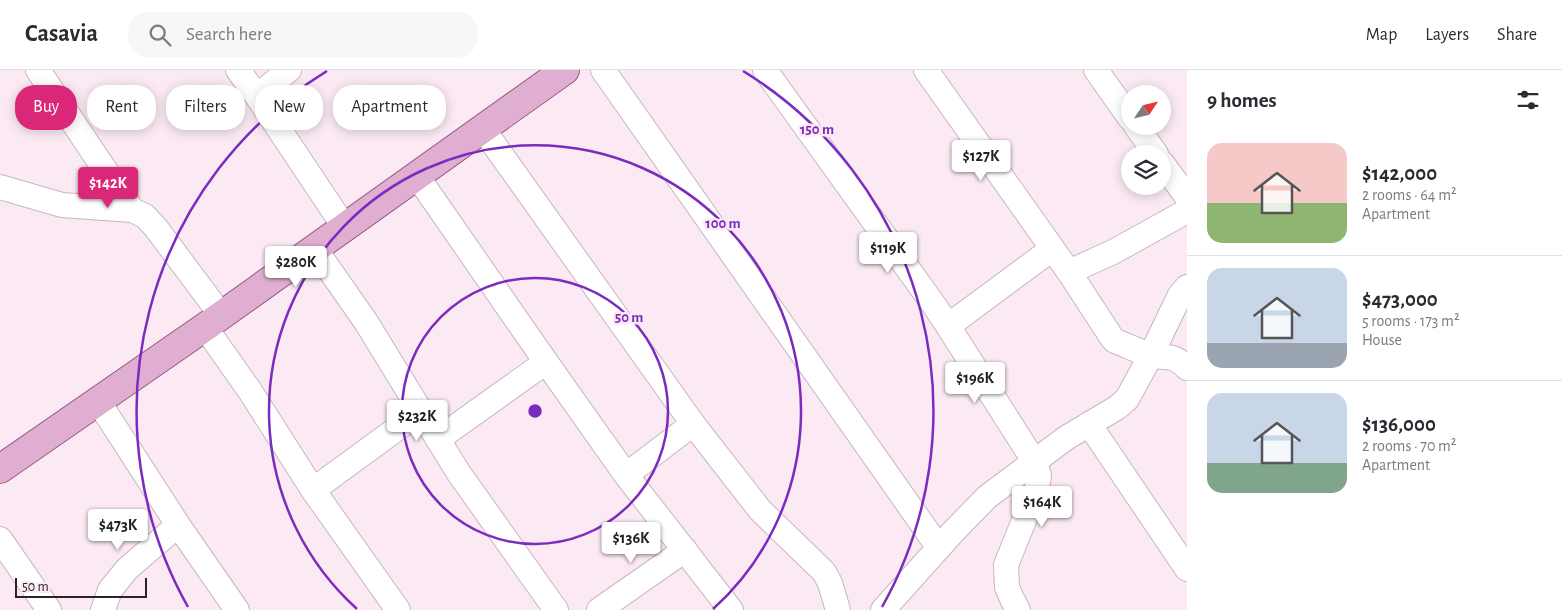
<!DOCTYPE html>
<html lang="en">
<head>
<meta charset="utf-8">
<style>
  body { margin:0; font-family:"Alegreya Sans",sans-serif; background:#f7f7f7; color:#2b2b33; height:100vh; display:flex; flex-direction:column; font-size:19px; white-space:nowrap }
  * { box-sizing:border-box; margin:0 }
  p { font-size:16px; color:#7c7c81 }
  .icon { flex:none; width:28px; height:28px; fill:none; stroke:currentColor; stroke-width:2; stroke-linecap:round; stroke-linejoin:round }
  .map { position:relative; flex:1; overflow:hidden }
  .drawer { display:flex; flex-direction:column; background:#fff; width:375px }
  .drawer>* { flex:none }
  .top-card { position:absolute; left:15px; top:15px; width:475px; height:45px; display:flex; gap:10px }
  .needle { width:32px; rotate:55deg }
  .controls { position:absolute; left:1121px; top:15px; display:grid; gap:10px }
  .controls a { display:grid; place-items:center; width:50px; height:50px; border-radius:50%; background:#fff; box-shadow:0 2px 12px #0003; font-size:25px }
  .scale { position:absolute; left:15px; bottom:12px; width:132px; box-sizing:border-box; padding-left:5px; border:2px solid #2a2428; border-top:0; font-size:14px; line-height:18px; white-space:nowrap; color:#2a2428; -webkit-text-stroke:4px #fbe9f4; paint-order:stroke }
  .price { position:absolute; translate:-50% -42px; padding:0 11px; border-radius:5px; background:#fff; color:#222; font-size:16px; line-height:32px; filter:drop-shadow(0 1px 2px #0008) }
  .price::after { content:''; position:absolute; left:50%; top:30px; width:15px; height:11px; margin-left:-8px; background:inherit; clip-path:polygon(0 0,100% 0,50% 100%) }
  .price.current { background:#db2777; color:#fff }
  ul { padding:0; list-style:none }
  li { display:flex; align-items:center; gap:15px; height:125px; padding:0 20px }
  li+li { border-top:1px solid #e1e1e2 }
  li span { display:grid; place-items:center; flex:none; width:140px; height:100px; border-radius:15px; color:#555 }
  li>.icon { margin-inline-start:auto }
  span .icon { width:60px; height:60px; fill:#fffc; stroke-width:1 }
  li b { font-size:21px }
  h2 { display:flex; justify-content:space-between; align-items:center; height:60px; padding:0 20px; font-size:21px }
  .pill { padding:0 18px; border-radius:20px; background:#fff; box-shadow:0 2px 12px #0003; font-size:18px; line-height:45px }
  .pill.current { background:#db2777; color:#fff }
  header { display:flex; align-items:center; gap:30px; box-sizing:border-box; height:70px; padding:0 25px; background:#fff; border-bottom:1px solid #e1e1e2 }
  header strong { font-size:24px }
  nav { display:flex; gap:28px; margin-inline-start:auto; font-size:18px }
  .search { width:350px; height:45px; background:#f7f7f7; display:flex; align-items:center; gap:12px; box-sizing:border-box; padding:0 18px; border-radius:20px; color:#7c7c81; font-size:19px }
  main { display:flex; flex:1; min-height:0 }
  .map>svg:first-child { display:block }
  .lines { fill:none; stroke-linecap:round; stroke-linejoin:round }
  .minor-casing { stroke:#c7b6c1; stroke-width:26 }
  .major-casing { stroke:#935b82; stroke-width:30 }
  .minor { stroke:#fff; stroke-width:24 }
  .major { stroke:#e0aed1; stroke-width:28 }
  .ring { fill:none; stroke:#7b2cbf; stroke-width:2.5 }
  .centre { fill:#7b2cbf; stroke:#fbe9f4; stroke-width:2.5 }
  .ring-label { font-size:15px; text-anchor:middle; font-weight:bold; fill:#7b2cbf; stroke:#fbe9f4; stroke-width:5; stroke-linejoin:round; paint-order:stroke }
</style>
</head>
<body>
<header>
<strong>Casavia</strong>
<div class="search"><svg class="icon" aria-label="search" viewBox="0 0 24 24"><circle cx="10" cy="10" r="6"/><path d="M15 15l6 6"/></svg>Search here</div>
<nav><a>Map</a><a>Layers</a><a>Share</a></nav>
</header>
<main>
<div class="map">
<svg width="1187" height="540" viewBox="0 0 1187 540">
  <rect width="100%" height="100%" fill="#fbe9f4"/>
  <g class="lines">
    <defs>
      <g id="minor">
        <path d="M38 0 132 140 145 146 156 158 221 245"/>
        <path d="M238 0 257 26 345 158"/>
        <path d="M603 0 939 478"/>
        <path d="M765 0 934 235 948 256 1052 179"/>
        <path d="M926 0 1069 202 1112 268 1115 271C1126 275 1138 281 1150 285 1167 290 1171 282 1187 298"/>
        <path d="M1096 0 1130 48"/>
        <path d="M257 26 289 0"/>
        <path d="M1136 56 1156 84"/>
        <path d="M483 59 693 354 760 440 824 502 830 513 838 540"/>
        <path d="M1162 93 1187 127"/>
        <path d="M417 106 546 292 626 405 693 354"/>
        <path d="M0 117 62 135 132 140"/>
        <path d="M315 179 366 252 458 402 556 540"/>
        <path d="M1069 202 1113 182 1187 141"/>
        <path d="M948 256 1034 391 1039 405 1037 418 1006 495 1007 517 1012 529 1018 540"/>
        <path d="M205 257 250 321 313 420 398 540"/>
        <path d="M98 331 178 455 237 540"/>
        <path d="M1089 354 1187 499"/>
        <path d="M438 369 546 292"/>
        <path d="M626 405 731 540"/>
        <path d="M313 420 421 341"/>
        <path d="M0 469 49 540"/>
        <path d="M103 540 110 520 127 499 178 455"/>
        <path d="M599 540 685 480"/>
        <path d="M883 540 952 463 987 427 1066 368 1118 337 1127 329 1151 285 1180 225 1187 217"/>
      </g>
      <path id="major" d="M0 399 205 257 565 0"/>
    </defs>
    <!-- minor casing -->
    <use href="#minor" class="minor-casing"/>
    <!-- major casing -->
    <use href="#major" class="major-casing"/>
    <!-- minor -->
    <use href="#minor" class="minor"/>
    <!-- major -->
    <use href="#major" class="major"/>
  </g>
  <!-- distance rings -->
  <g class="ring">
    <circle cx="535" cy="341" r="133"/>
    <path d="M357 539A266 266 0 1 1 713 539"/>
    <path d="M188 537A399 399 0 0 1 327 1M743 1A399 399 0 0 1 882 537"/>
  </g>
  <circle cx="535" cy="341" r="8" class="centre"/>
  <g class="ring-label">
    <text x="817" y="64">150 m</text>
    <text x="723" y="158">100 m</text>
    <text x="629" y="252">50 m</text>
  </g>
</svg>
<div class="controls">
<a><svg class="needle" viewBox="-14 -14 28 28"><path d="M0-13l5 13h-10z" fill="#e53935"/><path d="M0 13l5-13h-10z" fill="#7c7c81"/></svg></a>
<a><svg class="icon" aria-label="layers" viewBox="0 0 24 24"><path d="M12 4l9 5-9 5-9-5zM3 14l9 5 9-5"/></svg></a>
</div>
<div class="scale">50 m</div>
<b class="price" style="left:981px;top:112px">$127K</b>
<b class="price current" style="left:108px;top:139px">$142K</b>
<b class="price" style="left:888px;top:204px">$119K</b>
<b class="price" style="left:296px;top:218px">$280K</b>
<b class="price" style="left:975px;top:334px">$196K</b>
<b class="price" style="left:417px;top:372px">$232K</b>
<b class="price" style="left:1042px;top:458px">$164K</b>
<b class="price" style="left:118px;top:481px">$473K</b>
<b class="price" style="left:631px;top:494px">$136K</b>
<div class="top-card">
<a class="pill current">Buy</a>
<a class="pill">Rent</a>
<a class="pill">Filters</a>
<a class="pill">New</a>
<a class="pill">Apartment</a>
</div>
</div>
<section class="drawer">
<h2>9 homes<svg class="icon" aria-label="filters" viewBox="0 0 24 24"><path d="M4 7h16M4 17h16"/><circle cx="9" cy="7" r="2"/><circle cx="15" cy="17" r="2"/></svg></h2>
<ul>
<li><span style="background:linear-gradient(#f6c9c9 60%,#8fb573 0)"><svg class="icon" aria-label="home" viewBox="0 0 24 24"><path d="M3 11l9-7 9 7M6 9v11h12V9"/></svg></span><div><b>$142,000</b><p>2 rooms · 64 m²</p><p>Apartment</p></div></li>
<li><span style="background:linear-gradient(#c9d6e8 75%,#9aa5b1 0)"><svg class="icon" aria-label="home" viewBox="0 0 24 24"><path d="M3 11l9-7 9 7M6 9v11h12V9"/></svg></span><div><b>$473,000</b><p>5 rooms · 173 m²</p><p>House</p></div></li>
<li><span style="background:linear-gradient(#c9d6e8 70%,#7fa58c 0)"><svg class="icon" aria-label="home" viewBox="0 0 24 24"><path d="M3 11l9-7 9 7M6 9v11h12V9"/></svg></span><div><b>$136,000</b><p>2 rooms · 70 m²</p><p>Apartment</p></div></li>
</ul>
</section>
</main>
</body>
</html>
